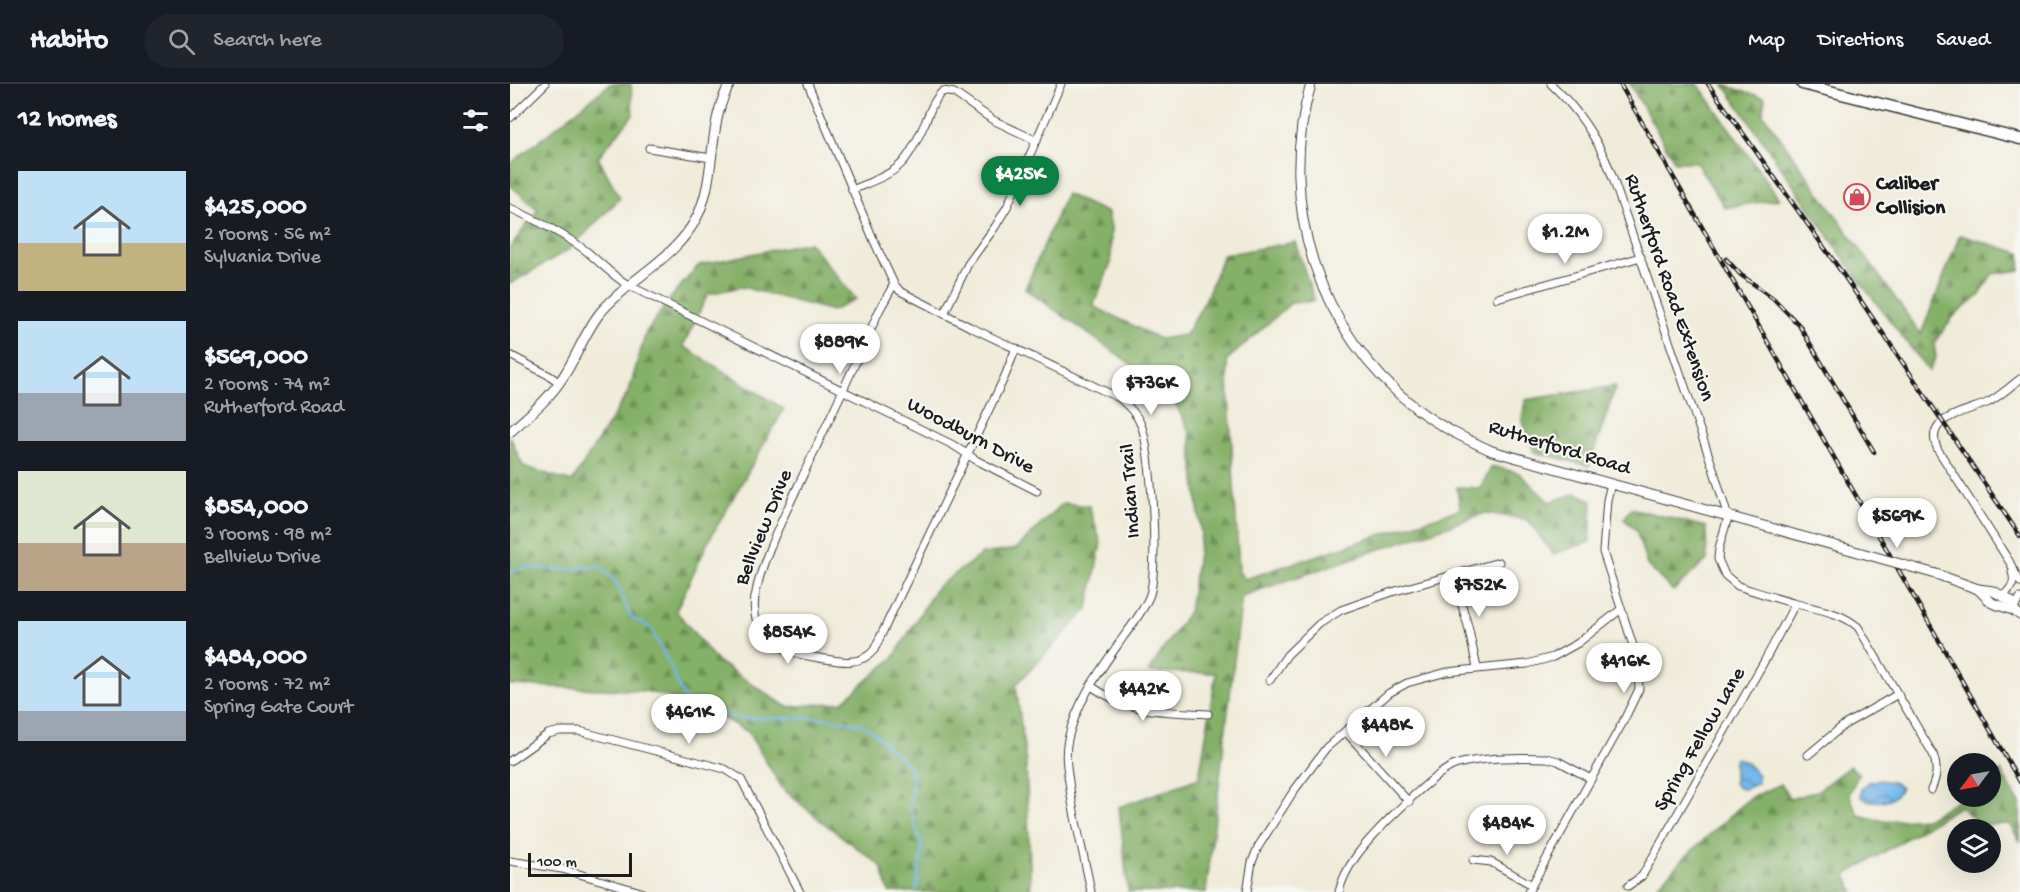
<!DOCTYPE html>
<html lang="en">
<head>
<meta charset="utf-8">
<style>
  body { margin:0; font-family:"Gochi Hand",sans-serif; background:#20242c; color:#f1f3f6; height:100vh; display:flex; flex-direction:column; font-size:22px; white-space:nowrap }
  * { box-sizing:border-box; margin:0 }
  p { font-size:20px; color:#9ea1a6 }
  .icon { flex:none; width:33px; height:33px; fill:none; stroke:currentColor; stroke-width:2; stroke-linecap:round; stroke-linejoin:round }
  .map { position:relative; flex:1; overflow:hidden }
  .panel { display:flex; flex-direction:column; background:#171b24; width:510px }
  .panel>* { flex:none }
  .needle { width:39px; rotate:238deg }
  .tools { position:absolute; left:1437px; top:669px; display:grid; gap:12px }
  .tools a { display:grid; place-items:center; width:54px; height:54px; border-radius:50%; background:#171b24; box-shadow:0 6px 24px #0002; font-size:30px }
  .scale { position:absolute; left:18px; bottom:15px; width:104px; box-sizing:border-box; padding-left:6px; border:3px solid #1c1c1c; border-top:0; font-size:16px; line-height:21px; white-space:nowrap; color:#1c1c1c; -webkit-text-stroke:4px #f6f6f2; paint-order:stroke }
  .price { position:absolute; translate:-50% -51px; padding:0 14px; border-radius:21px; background:#fff; color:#222; font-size:20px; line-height:39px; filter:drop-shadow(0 2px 3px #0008) }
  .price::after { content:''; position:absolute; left:50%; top:36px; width:18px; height:14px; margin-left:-9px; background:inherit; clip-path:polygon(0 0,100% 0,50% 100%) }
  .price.on { background:#0b8043; color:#fff }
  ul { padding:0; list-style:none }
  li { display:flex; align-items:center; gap:18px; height:150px; padding:0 18px }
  li span { display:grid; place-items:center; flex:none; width:168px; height:120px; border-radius:0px; color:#555 }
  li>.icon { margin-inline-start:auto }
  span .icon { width:72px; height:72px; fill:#fffc; stroke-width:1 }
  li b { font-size:26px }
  h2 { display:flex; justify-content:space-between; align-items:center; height:72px; padding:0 18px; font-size:26px }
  header { display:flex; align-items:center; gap:36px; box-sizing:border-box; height:84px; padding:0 30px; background:#171b24; border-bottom:2px solid #363941 }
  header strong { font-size:28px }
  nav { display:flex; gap:33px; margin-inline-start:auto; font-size:21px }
  .search { width:420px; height:54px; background:#20242c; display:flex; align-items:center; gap:15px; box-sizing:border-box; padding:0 21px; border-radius:33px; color:#9ea1a6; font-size:22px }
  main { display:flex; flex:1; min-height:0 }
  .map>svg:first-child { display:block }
  .forest { fill:url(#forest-firs); stroke:#506642; stroke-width:1.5 }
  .water { fill:url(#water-waves); stroke:#486a83; stroke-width:1.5 }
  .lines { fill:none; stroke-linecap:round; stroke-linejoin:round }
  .stream { stroke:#74b8ea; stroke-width:2 }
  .minor-casing { stroke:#3c3b38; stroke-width:9 }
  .tertiary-casing { stroke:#3c3b38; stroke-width:11 }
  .primary-casing { stroke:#3c3b38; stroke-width:13 }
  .minor { stroke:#fff; stroke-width:7 }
  .tertiary { stroke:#fff; stroke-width:9 }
  .primary { stroke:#fff; stroke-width:10 }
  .rail-casing { stroke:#1c1c1c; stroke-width:4.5 }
  .rail { stroke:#f6f6f2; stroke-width:2; stroke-dasharray:7; stroke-linecap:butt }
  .tertiary-bridge-casing { stroke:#3c3b38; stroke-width:11; stroke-linecap:butt }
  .tertiary-bridge { stroke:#fff; stroke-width:9 }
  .labels { text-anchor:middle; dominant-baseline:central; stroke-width:4.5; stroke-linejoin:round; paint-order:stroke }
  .poi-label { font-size:21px; font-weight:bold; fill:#1c1c1c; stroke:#f6f6f2; text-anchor:start }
  .street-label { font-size:21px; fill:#1c1c1c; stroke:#f6f6f2 }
</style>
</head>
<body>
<header>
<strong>Habito</strong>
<div class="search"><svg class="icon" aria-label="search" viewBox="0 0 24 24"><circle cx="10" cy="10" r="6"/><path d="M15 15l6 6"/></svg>Search here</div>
<nav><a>Map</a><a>Directions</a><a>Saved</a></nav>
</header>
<main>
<section class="panel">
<h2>12 homes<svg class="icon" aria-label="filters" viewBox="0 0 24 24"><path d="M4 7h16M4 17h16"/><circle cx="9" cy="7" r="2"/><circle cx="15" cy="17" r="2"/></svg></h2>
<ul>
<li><span style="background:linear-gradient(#bfe0f5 60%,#c2b280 0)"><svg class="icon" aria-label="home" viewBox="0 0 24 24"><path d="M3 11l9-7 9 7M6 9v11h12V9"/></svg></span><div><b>$425,000</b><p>2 rooms · 56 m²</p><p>Sylvania Drive</p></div></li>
<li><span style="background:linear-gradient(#bfe0f5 60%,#9aa5b1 0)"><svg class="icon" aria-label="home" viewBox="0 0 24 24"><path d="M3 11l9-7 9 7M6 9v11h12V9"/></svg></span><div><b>$569,000</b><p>2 rooms · 74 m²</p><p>Rutherford Road</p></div></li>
<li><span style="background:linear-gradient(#dfe7d0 60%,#b9a48a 0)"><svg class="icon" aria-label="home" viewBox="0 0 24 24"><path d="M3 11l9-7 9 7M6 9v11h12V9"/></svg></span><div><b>$854,000</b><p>3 rooms · 98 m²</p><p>Bellview Drive</p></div></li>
<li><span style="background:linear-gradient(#bfe0f5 75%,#9aa5b1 0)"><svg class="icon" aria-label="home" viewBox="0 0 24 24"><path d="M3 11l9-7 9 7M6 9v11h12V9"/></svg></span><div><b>$484,000</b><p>2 rooms · 72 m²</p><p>Spring Gate Court</p></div></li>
</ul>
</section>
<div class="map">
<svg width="1510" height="808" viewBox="0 0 1510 808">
  <defs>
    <pattern id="forest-firs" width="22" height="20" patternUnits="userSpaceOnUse" patternTransform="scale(1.5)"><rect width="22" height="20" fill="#84b067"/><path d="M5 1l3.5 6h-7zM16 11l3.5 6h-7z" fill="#6b8e54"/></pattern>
    <pattern id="water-waves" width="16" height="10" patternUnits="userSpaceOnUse" patternTransform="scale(1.5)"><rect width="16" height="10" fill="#74b8ea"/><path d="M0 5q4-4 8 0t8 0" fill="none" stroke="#5e95bd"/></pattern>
  </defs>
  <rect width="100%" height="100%" fill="#f6f6f2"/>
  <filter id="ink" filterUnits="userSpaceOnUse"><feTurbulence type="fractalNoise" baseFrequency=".0167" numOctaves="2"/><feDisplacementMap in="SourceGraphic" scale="12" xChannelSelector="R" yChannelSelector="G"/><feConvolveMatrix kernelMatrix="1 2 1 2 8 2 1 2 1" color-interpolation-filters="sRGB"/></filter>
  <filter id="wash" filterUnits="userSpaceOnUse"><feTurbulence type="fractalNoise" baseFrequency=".008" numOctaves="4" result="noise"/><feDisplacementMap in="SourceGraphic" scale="24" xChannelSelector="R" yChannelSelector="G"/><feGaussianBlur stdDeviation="1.35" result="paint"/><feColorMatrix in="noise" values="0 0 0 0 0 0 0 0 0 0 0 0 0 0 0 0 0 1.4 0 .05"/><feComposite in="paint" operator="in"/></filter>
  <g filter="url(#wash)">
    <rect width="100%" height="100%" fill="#f1ecda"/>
    <!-- forest -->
    <g class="forest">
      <path d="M100 0H121L123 31 88 73 110 114 60 165 0 200V163L28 126 0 101V80Z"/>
      <path d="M1120 0H1188L1269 115 1215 124 1186 78H1165Z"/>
      <path d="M1214 1 1255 14 1253 30 1411 250 1450 151 1510 169V186L1482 190 1470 211 1444 232 1424 259 1426 273 1419 287 1353 202Z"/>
      <path d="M556 110 598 129 601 143V179L583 222 650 255 675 251 695 217 713 171 785 158 805 217 781 219 717 276 729 488 735 495 950 425 947 403 970 404 982 382 1009 389 1039 418 1067 409 1082 417 1080 458 1043 470 1018 436 976 429 732 512 696 808H618L609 723 689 694 706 589 638 588 679 527 691 450 680 349 659 307 515 205Z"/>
      <path d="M299 158 346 215 322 227 232 203 198 210 173 262 274 325 198 458 166 527 207 577 277 623 332 618 384 573 426 504 472 470 506 465 553 419 579 422 591 459 578 525 506 601 516 679 521 808H379L371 782 311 737 272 704 238 648 191 622 135 607 0 601V352L13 382 62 398 119 307 136 248 166 207 189 181Z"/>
      <path d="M1106 302 1079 382 1024 368 1012 335 1015 316Z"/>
      <path d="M1121 424 1196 443 1197 476 1163 507 1137 481 1126 446 1114 435Z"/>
      <path d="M1340 682 1349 690 1339 710 1348 731 1374 737 1418 734 1452 713 1480 712 1481 694 1491 687 1510 720V757L1499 740 1470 741 1450 722 1336 791 1344 808H1141L1175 773 1240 714 1271 700 1280 715 1307 707Z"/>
    </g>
    <!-- water -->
    <g class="water">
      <path d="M1226 674 1236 678 1248 691V699L1234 705 1228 704 1224 699V676Z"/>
      <path d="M1368 696 1384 698 1391 704C1385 718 1363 721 1351 713V705L1359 698Z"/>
    </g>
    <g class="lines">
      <!-- stream -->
      <path class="stream" d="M0 488 18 483 46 486 89 482 106 498 121 533 140 543 162 585 168 602 178 619 189 624 227 634H315L351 640 363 647 379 664 392 674 399 682 403 693 400 725 412 762 406 808"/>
    </g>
  </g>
  <g filter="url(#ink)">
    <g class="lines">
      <defs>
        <g id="minor">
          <path d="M298 0 364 157 384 200 390 207 460 243 609 314C618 322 627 330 631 341 642 367 649 489 639 513 633 527 623 540 614 552 592 584 567 616 558 655 554 672 558 689 560 705 565 740 575 774 581 808"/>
          <path d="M1041 0C1068 25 1086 52 1100 86L1203 384 1218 433 1209 464 1208 475 1215 491 1228 502C1247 508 1267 515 1287 520 1309 526 1330 528 1348 543L1423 670C1428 685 1427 692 1421 706"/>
          <path d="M0 34 35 0"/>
          <path d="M139 64 201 74"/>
          <path d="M342 106C389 86 393 87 415 39 420 27 424 15 433 7L444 9 483 36 527 57"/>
          <path d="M0 124C26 136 52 149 75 166 90 178 103 193 120 202L443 361 466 376 527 407"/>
          <path d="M384 200 369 227C343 286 315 344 288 402 272 437 252 474 245 513 244 520 244 528 246 535 254 563 284 570 309 574 328 577 350 583 364 566L495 292 506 264"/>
          <path d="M987 214 1131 173"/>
          <path d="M434 230 458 180 485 143 497 123 551 0"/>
          <path d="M0 271 40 292 50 299"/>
          <path d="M1510 295C1500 303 1490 312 1479 318 1459 328 1411 332 1428 366L1499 477 1510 498"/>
          <path d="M943 491 958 542 967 584"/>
          <path d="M1493 512C1501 504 1506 500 1502 488"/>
          <path d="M1503 526 1510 514"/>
          <path d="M760 596 777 571 809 540 831 526 882 508 989 478"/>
          <path d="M581 602C621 630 652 627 698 630"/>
          <path d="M835 647 899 718"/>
          <path d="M1298 671 1334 641 1388 610"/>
          <path d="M0 677 38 650 50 647H69L215 685 231 695 290 808"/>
          <path d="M963 776 981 778 1022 801"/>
          <path d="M0 777 52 785 131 808"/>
          <path d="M1118 802 1132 792 1255 576 1285 520"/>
          <path d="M737 808 742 778 748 763 783 708 816 664 879 609 897 599 937 588 1017 580 1043 573 1068 559 1110 526"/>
          <path d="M829 808C832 794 839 782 847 771 862 750 923 689 945 681 971 673 1011 673 1037 674L1048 677 1081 695"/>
          <path d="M1018 808 1113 638 1129 605 1127 574 1093 468 1097 416 1101 400"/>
        </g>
        <g id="tertiary">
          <path d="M801 0C766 120 808 248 907 325 930 343 956 355 982 367L1341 466"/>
          <path d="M0 348C18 332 38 316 51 296 66 275 74 249 90 229 119 194 166 175 187 133 207 93 197 38 220 0"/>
          <path d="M1426 490 1468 505 1483 507 1501 517 1503 526"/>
          <path d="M1468 505 1482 519 1503 526 1510 531"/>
        </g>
        <path id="primary" d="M1292 0 1510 55"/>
      </defs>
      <!-- minor casing -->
      <use href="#minor" class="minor-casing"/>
      <!-- tertiary casing -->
      <use href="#tertiary" class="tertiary-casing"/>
      <!-- primary casing -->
      <use href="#primary" class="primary-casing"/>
      <!-- minor -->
      <use href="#minor" class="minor"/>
      <!-- tertiary -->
      <use href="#tertiary" class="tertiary"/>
      <!-- primary -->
      <use href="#primary" class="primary"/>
      <defs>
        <g id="rail">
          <path d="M1110 0 1510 698"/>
          <path d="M1198 0 1328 183 1510 452"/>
          <path d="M1216 175 1231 191 1263 214 1289 241 1364 368"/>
        </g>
      </defs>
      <!-- rail casing -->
      <use href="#rail" class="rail-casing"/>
      <!-- rail -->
      <use href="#rail" class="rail"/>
      <defs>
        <path id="tertiary-bridge" d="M1341 466 1426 490"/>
      </defs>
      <!-- tertiary-bridge casing -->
      <use href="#tertiary-bridge" class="tertiary-bridge-casing"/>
      <!-- tertiary-bridge -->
      <use href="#tertiary-bridge" class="tertiary-bridge"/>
    </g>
  </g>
  <!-- icons -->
  <defs>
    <symbol id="shop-ring" viewBox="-11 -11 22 22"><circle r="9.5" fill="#f6f6f2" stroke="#d1495b" stroke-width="1.5"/><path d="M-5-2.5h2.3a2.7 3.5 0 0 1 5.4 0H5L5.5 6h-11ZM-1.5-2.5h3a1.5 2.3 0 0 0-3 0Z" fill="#d1495b"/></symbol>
  </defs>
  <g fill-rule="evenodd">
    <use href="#shop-ring" x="1332" y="98" width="30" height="30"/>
  </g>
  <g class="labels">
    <!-- poi labels -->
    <g class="poi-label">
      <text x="1366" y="101">Caliber<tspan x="1366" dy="24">Collision</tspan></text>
    </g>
    <!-- street labels -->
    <g class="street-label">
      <text transform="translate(1158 204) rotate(71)">Rutherford Road Extension</text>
      <text transform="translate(460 353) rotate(28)">Woodburn Drive</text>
      <text transform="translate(1049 365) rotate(17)">Rutherford Road</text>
      <text transform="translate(622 407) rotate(-94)">Indian Trail</text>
      <text transform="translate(255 444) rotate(-68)">Bellview Drive</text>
      <text transform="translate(1191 656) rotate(-60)">Spring Fellow Lane</text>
    </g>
  </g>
</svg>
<div class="tools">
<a><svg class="needle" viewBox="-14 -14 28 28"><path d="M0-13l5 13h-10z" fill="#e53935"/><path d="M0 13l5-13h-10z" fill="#9ea1a6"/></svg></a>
<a><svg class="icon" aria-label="layers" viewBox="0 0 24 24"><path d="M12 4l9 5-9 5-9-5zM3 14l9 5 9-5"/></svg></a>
</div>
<div class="scale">100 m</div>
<b class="price on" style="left:510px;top:123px">$425K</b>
<b class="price" style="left:1055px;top:181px">$1.2M</b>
<b class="price" style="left:330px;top:291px">$889K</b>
<b class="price" style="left:641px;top:332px">$736K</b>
<b class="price" style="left:1387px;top:465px">$569K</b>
<b class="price" style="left:969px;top:534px">$752K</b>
<b class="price" style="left:278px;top:581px">$854K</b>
<b class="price" style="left:1114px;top:610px">$416K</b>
<b class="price" style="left:633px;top:638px">$442K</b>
<b class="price" style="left:179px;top:661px">$461K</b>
<b class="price" style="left:876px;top:674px">$448K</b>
<b class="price" style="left:997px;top:772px">$484K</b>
</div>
</main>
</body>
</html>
